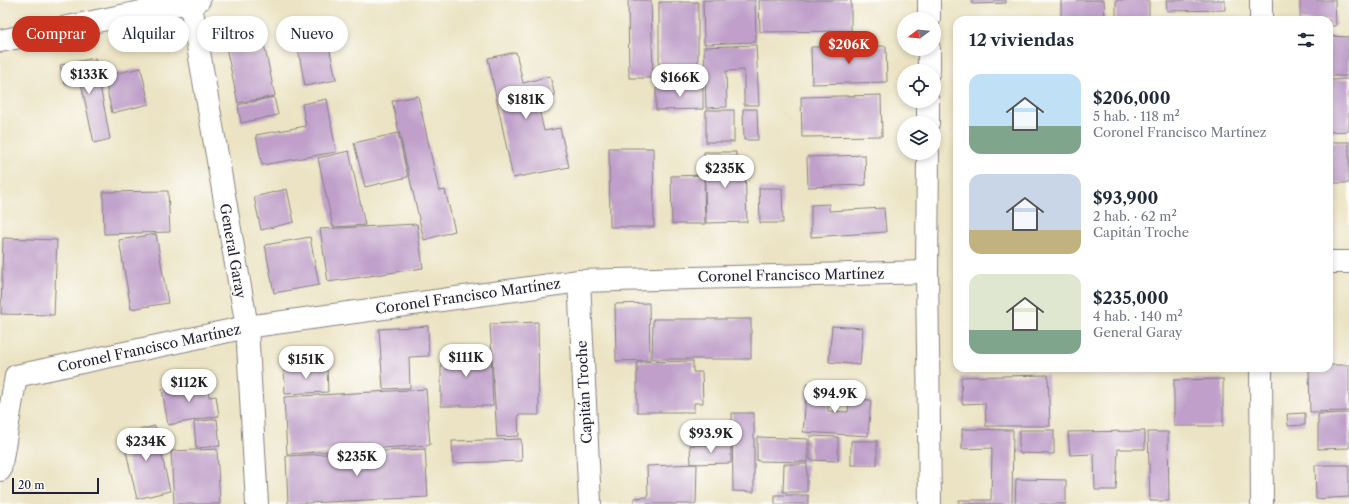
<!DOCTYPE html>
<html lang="es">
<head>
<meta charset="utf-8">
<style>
  body { margin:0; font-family:"Libre Caslon Text",serif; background:#f6f6f7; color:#1f2937; height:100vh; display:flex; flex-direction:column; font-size:15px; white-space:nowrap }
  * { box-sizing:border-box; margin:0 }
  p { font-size:13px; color:#747a83 }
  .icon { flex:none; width:22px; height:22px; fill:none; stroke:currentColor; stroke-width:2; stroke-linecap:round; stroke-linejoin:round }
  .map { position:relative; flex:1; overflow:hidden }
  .drawer { position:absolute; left:953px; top:16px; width:380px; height:356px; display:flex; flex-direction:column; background:#fff; border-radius:12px; box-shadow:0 2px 6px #0003 }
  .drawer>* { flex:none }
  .banner { position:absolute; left:12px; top:16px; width:380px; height:36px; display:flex; gap:8px }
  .needle { width:26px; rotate:254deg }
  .tools { position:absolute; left:897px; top:12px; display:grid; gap:8px }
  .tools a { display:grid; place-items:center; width:44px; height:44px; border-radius:50%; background:#fff; box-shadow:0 2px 6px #0003; font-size:20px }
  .scale { position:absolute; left:12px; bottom:10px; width:87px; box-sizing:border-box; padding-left:4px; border:2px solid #22223b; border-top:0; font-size:11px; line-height:14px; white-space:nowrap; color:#22223b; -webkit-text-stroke:3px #fdfcf7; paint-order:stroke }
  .price { position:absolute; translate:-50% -34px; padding:0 9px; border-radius:14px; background:#fff; color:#222; font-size:13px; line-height:26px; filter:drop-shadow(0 1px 2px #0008) }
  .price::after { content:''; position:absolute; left:50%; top:24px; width:12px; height:9px; margin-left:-6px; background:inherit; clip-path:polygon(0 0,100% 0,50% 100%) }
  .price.on { background:#c8321e; color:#fff }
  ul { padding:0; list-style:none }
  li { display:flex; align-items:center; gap:12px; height:100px; padding:0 16px }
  li span { display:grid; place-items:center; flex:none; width:112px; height:80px; border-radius:12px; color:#555 }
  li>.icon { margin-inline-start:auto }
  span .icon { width:48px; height:48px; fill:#fffc; stroke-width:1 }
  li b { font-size:17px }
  h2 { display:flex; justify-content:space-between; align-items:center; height:48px; padding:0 16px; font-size:17px }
  .chip { padding:0 14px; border-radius:18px; background:#fff; box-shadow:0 2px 6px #0003; font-size:14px; line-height:36px }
  .chip.on { background:#c8321e; color:#fff }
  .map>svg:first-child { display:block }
  .building { fill:#c0a0ca }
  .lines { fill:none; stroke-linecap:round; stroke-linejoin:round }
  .minor-casing { stroke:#86827f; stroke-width:24 }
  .minor { stroke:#fff; stroke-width:22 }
  .labels { text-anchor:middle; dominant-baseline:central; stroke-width:3; stroke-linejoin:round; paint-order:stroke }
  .street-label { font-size:14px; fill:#22223b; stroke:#fdfcf7 }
</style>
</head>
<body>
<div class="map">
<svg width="1349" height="504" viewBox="0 0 1349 504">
  <rect width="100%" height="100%" fill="#fdfcf7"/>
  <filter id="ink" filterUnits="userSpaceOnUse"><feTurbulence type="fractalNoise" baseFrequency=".025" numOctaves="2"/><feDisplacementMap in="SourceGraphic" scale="8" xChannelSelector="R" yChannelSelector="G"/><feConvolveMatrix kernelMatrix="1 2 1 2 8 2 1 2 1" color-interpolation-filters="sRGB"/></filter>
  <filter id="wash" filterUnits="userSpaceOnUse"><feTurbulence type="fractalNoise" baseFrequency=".012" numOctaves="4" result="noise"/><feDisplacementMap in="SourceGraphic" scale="16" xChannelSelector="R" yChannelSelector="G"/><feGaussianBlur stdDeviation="0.9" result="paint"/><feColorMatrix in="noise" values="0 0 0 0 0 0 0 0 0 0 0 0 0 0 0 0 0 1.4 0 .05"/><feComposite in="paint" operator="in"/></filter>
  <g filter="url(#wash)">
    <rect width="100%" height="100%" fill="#ebe3c3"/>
    <g id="blocks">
      <!-- building -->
      <g class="building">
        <path d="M628 0H651L653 78H629Z"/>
        <path d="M703 0H755L756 42 704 44Z"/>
        <path d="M759 0H851V31L760 32Z"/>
        <path d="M972 0H1006V3L972 4Z"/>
        <path d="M1061 0H1104L1105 20H1061Z"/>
        <rect x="1116" y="0" width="33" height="20"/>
        <path d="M1166 0H1225V10L1167 11Z"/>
        <path d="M1300 0H1335L1336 26H1329V20H1300Z"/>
        <path d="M659 2H698V66L659 67Z"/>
        <path d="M260 25 275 96 238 103 223 33Z"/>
        <path d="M325 27 336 80 305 86 295 33Z"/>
        <path d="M1329 36 1349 37V76H1329Z"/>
        <path d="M756 45 759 105H744V70L726 71 727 107 706 108 704 47Z"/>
        <path d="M886 46 887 82 812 84 811 47Z"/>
        <path d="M516 52 523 83 550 76 555 96 537 100 544 131 560 128 569 167 513 178 488 58Z"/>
        <path d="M95 58 110 139 94 143 81 83 65 84 60 65Z"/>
        <path d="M141 68 149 104 112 113 104 76Z"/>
        <path d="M1349 79V131L1329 132V80Z"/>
        <path d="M703 87V109L656 110V88Z"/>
        <path d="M881 95 882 136 802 137 801 97Z"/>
        <path d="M418 96 439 191 445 190 455 231 424 240 392 101Z"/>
        <path d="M274 97 278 115 241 123 238 105Z"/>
        <path d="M327 99 336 152 262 165 256 135 306 126 302 104Z"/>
        <path d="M743 109H757L758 140H744Z"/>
        <rect x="706" y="110" width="28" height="32"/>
        <path d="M398 133 408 177 365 187 354 143Z"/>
        <rect x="1329" y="142" width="20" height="41"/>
        <path d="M609 148H653L654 227H610Z"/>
        <path d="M349 151 365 225 333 227 318 158Z"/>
        <path d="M704 152H736V168H745L747 222 706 223Z"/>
        <path d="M865 155 866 185 808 187 807 157Z"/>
        <path d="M704 175 705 224H672L671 176Z"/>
        <path d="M759 188H782L783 223H760Z"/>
        <path d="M287 189 294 222 261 230 254 197Z"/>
        <path d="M168 191 170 232 104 234 103 192Z"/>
        <path d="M829 204V211L884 208 886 232 811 237V205Z"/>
        <path d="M417 224 423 268 328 282 320 229Z"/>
        <path d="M156 234 168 303 131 309 119 240Z"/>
        <path d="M310 237 319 285 274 293 265 245Z"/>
        <path d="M3 238 57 240 54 315 1 314Z"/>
        <path d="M649 303 650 360 616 361 615 304Z"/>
        <path d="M653 319H751V359H652Z"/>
        <path d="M538 322 539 415H518L519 436 497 437 490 324Z"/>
        <path d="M428 326 429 356 409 357 410 388 383 389 379 329Z"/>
        <path d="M832 326 863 328 860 365 829 362Z"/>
        <path d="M441 350 491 351 493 406H441Z"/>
        <path d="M693 361V372H702L703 403H694V412H637V362Z"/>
        <path d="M1329 365H1349V411L1310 412 1309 368H1329Z"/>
        <path d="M327 367 328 392 285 394 284 368Z"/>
        <path d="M1048 375 1050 426H986L985 403 962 404 961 377Z"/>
        <path d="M1223 379V426H1174V380Z"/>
        <path d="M206 381 209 397 216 396 219 416 168 425 162 389Z"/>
        <path d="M807 384 834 386 833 399 828 398V411L848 412 849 399 871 400 868 436 803 432Z"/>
        <path d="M426 389 430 445 287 454 284 397Z"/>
        <path d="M732 413H754V492L733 491Z"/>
        <path d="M1305 413V425L1288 426 1287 414Z"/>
        <path d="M1349 413V448L1318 449V414Z"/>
        <path d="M217 419 220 446 196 448 194 422Z"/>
        <path d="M155 426 170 491 137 499 122 434Z"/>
        <path d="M962 429 1013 430 1012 504H959V500H991L992 448 962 449Z"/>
        <path d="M1019 430H1054V454L1019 453Z"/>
        <path d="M1145 431V449H1118L1116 490H1095L1094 454 1070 455 1068 432Z"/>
        <path d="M1148 432H1168L1169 501H1150Z"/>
        <path d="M810 436 838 437V461L810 460Z"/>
        <path d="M757 437 808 439V462L757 461Z"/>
        <path d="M521 439 522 461 453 463 452 441Z"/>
        <rect x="851" y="441" width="26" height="24"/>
        <path d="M690 445H731V463L691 464Z"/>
        <path d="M217 449 220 504H174L171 451Z"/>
        <path d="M425 449 428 497 288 504 286 456Z"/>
        <path d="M697 464 696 504H634V498L648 497 647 466Z"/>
        <path d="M784 464H807V492H783Z"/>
        <path d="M1315 465H1349V497L1316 499Z"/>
        <path d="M1016 479 1066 480V504H1015Z"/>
        <rect x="775" y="495" width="33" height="9"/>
      </g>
    </g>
  </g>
  <g filter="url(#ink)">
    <use href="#blocks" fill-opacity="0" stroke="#86827f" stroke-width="1"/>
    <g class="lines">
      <defs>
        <g id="minor">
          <path d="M190 0 247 327 257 504"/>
          <path d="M929 19V0"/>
          <path d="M1261 20V0"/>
          <path d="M0 41 199 0"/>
          <path d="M929 71V49"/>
          <path d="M928 123V101"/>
          <path d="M928 153 927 272 930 504"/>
          <path d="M1329 262H1349"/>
          <path d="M579 281 590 504"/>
          <path d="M1261 368 1262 504"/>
          <path d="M0 470 16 376 247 327 579 281 927 272"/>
        </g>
      </defs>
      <!-- minor casing -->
      <use href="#minor" class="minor-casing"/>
      <!-- minor -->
      <use href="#minor" class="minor"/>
    </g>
  </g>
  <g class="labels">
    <!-- street labels -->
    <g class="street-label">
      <text transform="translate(233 251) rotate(80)">General Garay</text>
      <text transform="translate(791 275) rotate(-1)">Coronel Francisco Martínez</text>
      <text transform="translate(468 296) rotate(-8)">Coronel Francisco Martínez</text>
      <text transform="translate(149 348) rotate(-12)">Coronel Francisco Martínez</text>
      <text transform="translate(584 392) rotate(-93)">Capitán Troche</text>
    </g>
  </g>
</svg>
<div class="tools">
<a><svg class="needle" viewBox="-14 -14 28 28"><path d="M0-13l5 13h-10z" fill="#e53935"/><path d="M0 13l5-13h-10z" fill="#747a83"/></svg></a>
<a><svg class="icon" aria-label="locate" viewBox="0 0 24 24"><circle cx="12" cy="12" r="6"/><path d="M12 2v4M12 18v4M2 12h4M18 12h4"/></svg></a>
<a><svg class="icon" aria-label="layers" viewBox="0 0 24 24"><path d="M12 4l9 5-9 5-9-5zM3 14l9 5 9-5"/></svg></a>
</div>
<div class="scale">20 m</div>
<b class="price on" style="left:849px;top:65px">$206K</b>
<b class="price" style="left:89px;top:95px">$133K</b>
<b class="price" style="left:680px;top:98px">$166K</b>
<b class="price" style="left:526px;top:120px">$181K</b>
<b class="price" style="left:725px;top:189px">$235K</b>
<b class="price" style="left:466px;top:378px">$111K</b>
<b class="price" style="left:306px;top:380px">$151K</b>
<b class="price" style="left:189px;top:403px">$112K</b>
<b class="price" style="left:835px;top:414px">$94.9K</b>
<b class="price" style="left:711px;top:454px">$93.9K</b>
<b class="price" style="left:146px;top:462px">$234K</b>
<b class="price" style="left:357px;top:477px">$235K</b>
<div class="banner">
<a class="chip on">Comprar</a>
<a class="chip">Alquilar</a>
<a class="chip">Filtros</a>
<a class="chip">Nuevo</a>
</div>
<section class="drawer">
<h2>12 viviendas<svg class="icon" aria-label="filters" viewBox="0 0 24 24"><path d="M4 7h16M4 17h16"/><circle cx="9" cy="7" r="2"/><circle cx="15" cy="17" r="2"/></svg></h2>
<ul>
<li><span style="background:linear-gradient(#bfe0f5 65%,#7fa58c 0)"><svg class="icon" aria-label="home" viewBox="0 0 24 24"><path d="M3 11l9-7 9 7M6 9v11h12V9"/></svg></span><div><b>$206,000</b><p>5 hab. · 118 m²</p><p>Coronel Francisco Martínez</p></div></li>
<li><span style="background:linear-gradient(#c9d6e8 70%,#c2b280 0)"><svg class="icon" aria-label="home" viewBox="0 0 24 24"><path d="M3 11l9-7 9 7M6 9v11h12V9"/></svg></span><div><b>$93,900</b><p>2 hab. · 62 m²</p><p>Capitán Troche</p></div></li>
<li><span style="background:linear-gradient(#dfe7d0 70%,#7fa58c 0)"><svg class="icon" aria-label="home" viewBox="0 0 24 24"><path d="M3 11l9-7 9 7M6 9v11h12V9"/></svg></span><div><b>$235,000</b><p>4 hab. · 140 m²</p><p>General Garay</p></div></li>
</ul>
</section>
</div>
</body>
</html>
